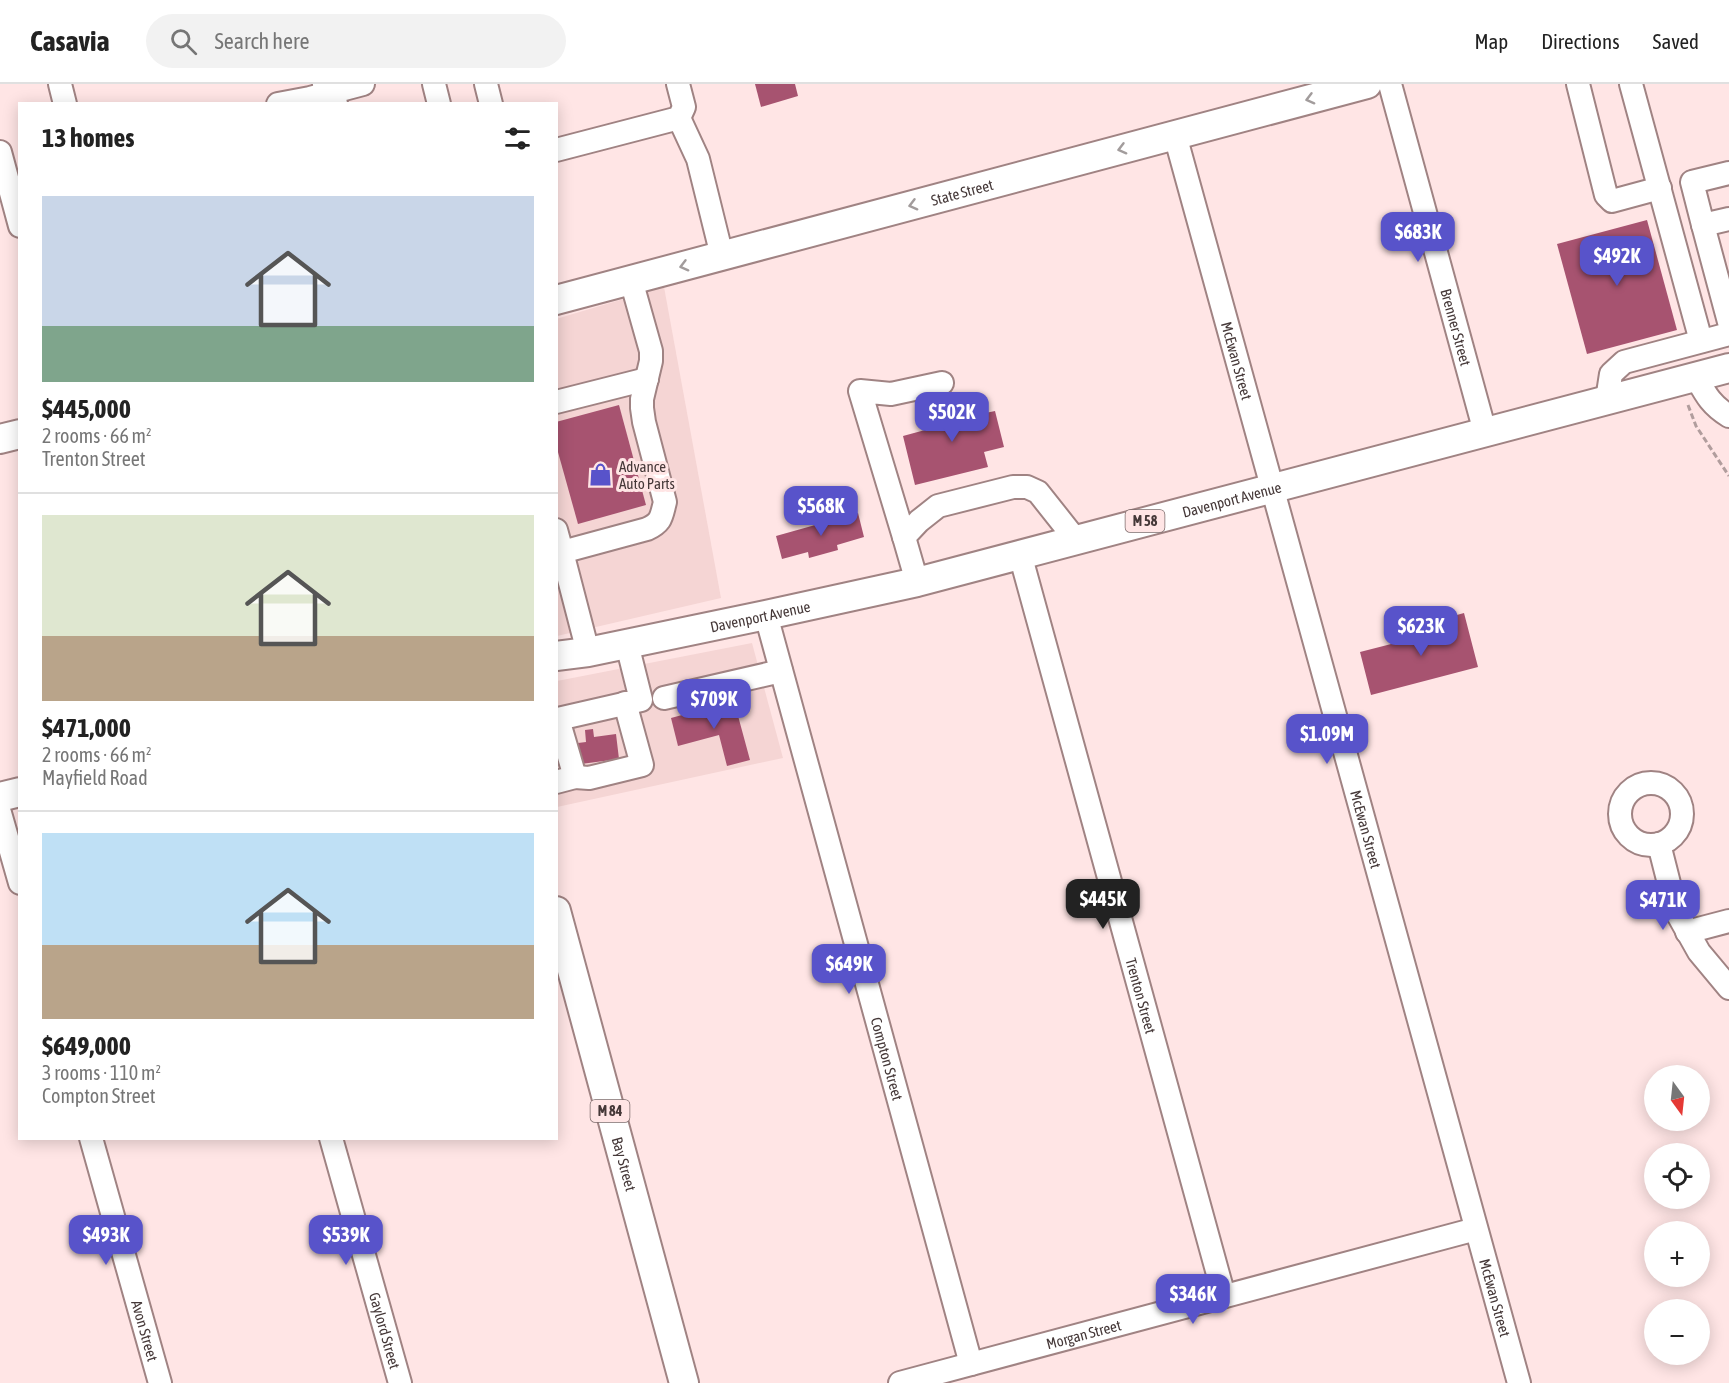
<!DOCTYPE html>
<html lang="en">
<head>
<meta charset="utf-8">
<style>
  body { margin:0; font-family:"Asap Condensed",sans-serif; background:#f2f2f2; color:#222; height:100vh; display:flex; flex-direction:column; font-size:22px; white-space:nowrap }
  * { box-sizing:border-box; margin:0 }
  p { font-size:20px; color:#767676 }
  .icon { flex:none; width:33px; height:33px; fill:none; stroke:currentColor; stroke-width:2; stroke-linecap:round; stroke-linejoin:round }
  .map { position:relative; flex:1; overflow:hidden }
  .panel { position:absolute; left:18px; top:18px; width:540px; height:1038px; display:flex; flex-direction:column; background:#fff; border-radius:0px; box-shadow:0 3px 15px #0003 }
  .panel>* { flex:none }
  .needle { width:39px; rotate:165deg }
  .controls { position:absolute; left:1644px; top:981px; display:grid; gap:12px }
  .controls a { display:grid; place-items:center; width:66px; height:66px; border-radius:50%; background:#fff; box-shadow:0 3px 15px #0003; font-size:30px }
  .price { position:absolute; translate:-50% -51px; padding:0 14px; border-radius:12px; background:#5853ca; color:#fff; font-size:20px; line-height:39px; filter:drop-shadow(0 2px 3px #0008) }
  .price::after { content:''; position:absolute; left:50%; top:36px; width:18px; height:14px; margin-left:-9px; background:inherit; clip-path:polygon(0 0,100% 0,50% 100%) }
  .price.active { background:#222; color:#fff }
  ul { padding:0; list-style:none }
  li { display:grid; align-content:center; gap:12px; height:318px; padding:0 24px }
  li+li { border-top:2px solid #e0e0e0 }
  li span { display:grid; place-items:center; height:186px; border-radius:0px; color:#555 }
  li>.icon { margin-inline-start:auto }
  span .icon { width:108px; height:108px; fill:#fffc; stroke-width:1 }
  li b { font-size:26px }
  h2 { display:flex; justify-content:space-between; align-items:center; height:72px; padding:0 24px; font-size:26px }
  header { display:flex; align-items:center; gap:36px; box-sizing:border-box; height:84px; padding:0 30px; background:#fff; border-bottom:2px solid #e0e0e0 }
  header strong { font-size:28px }
  nav { display:flex; gap:33px; margin-inline-start:auto; font-size:21px }
  .search { width:420px; height:54px; background:#f2f2f2; display:flex; align-items:center; gap:15px; box-sizing:border-box; padding:0 21px; border-radius:33px; color:#767676; font-size:22px }
  .map>svg:first-child { display:block }
  .built { fill:#f5d5d4 }
  .building { fill:#a75370 }
  .lines { fill:none; stroke-linecap:round; stroke-linejoin:round }
  .minor-casing { stroke:#a08383; stroke-width:26 }
  .major-casing { stroke:#a08383; stroke-width:32 }
  .path { stroke:#b19d9d; stroke-width:3; stroke-dasharray:6 3; stroke-linecap:butt }
  .minor { stroke:#fff; stroke-width:22 }
  .major { stroke:#fff; stroke-width:28 }
  .oneway { stroke:#a29c9c }
  .labels { text-anchor:middle; dominant-baseline:central; stroke-width:6; stroke-linejoin:round; paint-order:stroke }
  .shield { fill:#ffe5e5; stroke:#7d6c6c; stroke-width:1.5 }
  .shield-label { font-size:14px; font-weight:bold; fill:#453838 }
  .street-label { font-size:15px; fill:#453838; stroke:#ffe5e5 }
  .poi-label { font-size:15px; fill:#453838; stroke:#ffe5e5; text-anchor:start }
</style>
</head>
<body>
<header>
<strong>Casavia</strong>
<div class="search"><svg class="icon" aria-label="search" viewBox="0 0 24 24"><circle cx="10" cy="10" r="6"/><path d="M15 15l6 6"/></svg>Search here</div>
<nav><a>Map</a><a>Directions</a><a>Saved</a></nav>
</header>
<div class="map">
<svg width="1729" height="1299" viewBox="0 0 1729 1299">
  <rect width="100%" height="100%" fill="#ffe5e5"/>
  <!-- built -->
  <g class="built">
    <path d="M664 203 721 514 557 552 556 235Z"/>
    <path d="M752 559 783 674 557 723V597Z"/>
  </g>
  <!-- building -->
  <g class="building">
    <path d="M755 0H795L798 12 761 23Z"/>
    <path d="M1647 136 1677 246 1587 270 1557 160Z"/>
    <path d="M972 318 976 331 995 327 1004 363 984 368 988 383 915 401 903 352 925 346 921 331Z"/>
    <path d="M619 321 646 421 578 440 556 361V338Z"/>
    <path d="M858 429 864 453 837 461 838 466 809 474 808 468 782 475 776 452Z"/>
    <path d="M1464 529 1478 583 1371 611 1360 568 1442 547 1439 536Z"/>
    <path d="M734 617 750 676 727 682 719 651 678 662 671 634Z"/>
    <path d="M593 645 594 653 616 650 619 675 581 680 578 659 586 658 585 646Z"/>
  </g>
  <g class="lines">
    <defs>
      <g id="minor">
        <path d="M60 0 65 20"/>
        <path d="M434 0 439 20"/>
        <path d="M486 0 491 20"/>
        <path id="s1" d="M1390 0 1485 348"/>
        <path d="M1578 0 1606 111 1612 117 1660 104"/>
        <path d="M1631 0 1701 257"/>
        <path d="M278 20 310 14 363 0"/>
        <path d="M679 34 698 75 722 172"/>
        <path id="s2" d="M1175 51 1519 1299"/>
        <path d="M556 66 679 34 684 23 678 0"/>
        <path d="M0 68 20 142"/>
        <path d="M1729 135 1703 141 1729 238"/>
        <path d="M1703 141 1692 98 1729 89"/>
        <path d="M1696 293C1706 311 1711 321 1729 332"/>
        <path d="M1607 316 1611 290 1624 278 1729 250"/>
        <path d="M556 318 647 295"/>
        <path d="M556 446 562 468"/>
        <path d="M904 453 860 307 891 310 942 299"/>
        <path id="s3" d="M1020 470 1224 1212"/>
        <path d="M917 498 904 453 919 437 938 422 1013 403H1027L1038 408 1076 456"/>
        <path id="s4" d="M766 531 971 1280"/>
        <path d="M588 568 562 468 647 445C662 438 661 433 665 418L644 338 642 324V315L651 277V267L631 196"/>
        <path d="M664 614 781 587"/>
        <path d="M575 693 589 694 642 681 625 619"/>
        <path d="M556 698 575 693 558 635 641 616 627 560"/>
        <circle cx="1651" cy="730" r="31"/>
        <path d="M0 729 20 799"/>
        <path d="M1659 760 1676 827 1699 868 1729 904"/>
        <path d="M1687 848 1729 837"/>
        <path id="s5" d="M91 1054 160 1299"/>
        <path id="s6" d="M331 1054 400 1299"/>
        <path id="s7" d="M900 1299 1476 1145"/>
      </g>
      <g id="major">
        <path d="M327 0 333 20"/>
        <path id="s8" d="M556 216 1367 0"/>
        <path d="M0 355 20 350"/>
        <path id="s9" d="M556 572 588 568 766 531 917 498 1729 284"/>
        <path d="M0 713 20 708"/>
        <path id="s10" d="M556 827 684 1299"/>
      </g>
    </defs>
    <!-- minor casing -->
    <use href="#minor" class="minor-casing"/>
    <!-- major casing -->
    <use href="#major" class="major-casing"/>
    <!-- path -->
    <path class="path" d="M1688 321 1696 342 1729 392"/>
    <!-- minor -->
    <use href="#minor" class="minor"/>
    <!-- major -->
    <use href="#major" class="major"/>
  </g>
  <!-- one-way arrows -->
  <defs><path id="oneway-chevron" d="M-2-3.5L2.5 0L-2 3.5" fill="none" stroke-width="1.6" stroke-linecap="round" stroke-linejoin="round" transform="scale(1.5)"/></defs>
  <g class="oneway">
    <use href="#oneway-chevron" transform="translate(1310 15) rotate(165)"/>
    <use href="#oneway-chevron" transform="translate(1122 65) rotate(165)"/>
    <use href="#oneway-chevron" transform="translate(913 121) rotate(165)"/>
    <use href="#oneway-chevron" transform="translate(684 182) rotate(165)"/>
  </g>
  <!-- icons -->
  <defs>
    <symbol id="shop-bare" viewBox="-9 -9 18 18"><path d="M-5-2.5h2.3a2.7 3.5 0 0 1 5.4 0H5L5.5 6h-11ZM-1.5-2.5h3a1.5 2.3 0 0 0-3 0Z" fill="#5853ca" stroke="#ffe5e5" stroke-width="2.5" paint-order="stroke"/></symbol>
  </defs>
  <g fill-rule="evenodd">
    <use href="#shop-bare" x="584" y="374" width="33" height="33"/>
  </g>
  <g class="labels">
    <!-- shield labels -->
    <g class="shield">
      <rect x="1125.5" y="426" width="39" height="22" rx="4.5"/>
      <rect x="590.5" y="1016" width="39" height="22" rx="4.5"/>
    </g>
    <g class="shield-label">
      <text x="1145" y="437">M 58</text>
      <text x="610" y="1027">M 84</text>
    </g>
    <!-- street labels -->
    <g class="street-label">
      <text stroke="none"><textPath href="#s8" startOffset="420">State Street</textPath></text>
      <text stroke="none"><textPath href="#s1" startOffset="252">Brenner Street</textPath></text>
      <text stroke="none"><textPath href="#s2" startOffset="234">McEwan Street</textPath></text>
      <text stroke="none"><textPath href="#s9" startOffset="694">Davenport Avenue</textPath></text>
      <text stroke="none"><textPath href="#s9" startOffset="208">Davenport Avenue</textPath></text>
      <text stroke="none"><textPath href="#s2" startOffset="720">McEwan Street</textPath></text>
      <text stroke="none"><textPath href="#s3" startOffset="458">Trenton Street</textPath></text>
      <text stroke="none"><textPath href="#s4" startOffset="460">Compton Street</textPath></text>
      <text stroke="none"><textPath href="#s10" startOffset="262">Bay Street</textPath></text>
      <text stroke="none"><textPath href="#s2" startOffset="1206">McEwan Street</textPath></text>
      <text stroke="none"><textPath href="#s5" startOffset="200">Avon Street</textPath></text>
      <text stroke="none"><textPath href="#s6" startOffset="200">Gaylord Street</textPath></text>
      <text stroke="none"><textPath href="#s7" startOffset="190">Morgan Street</textPath></text>
    </g>
    <!-- poi labels -->
    <g class="poi-label">
      <text x="619" y="382">Advance<tspan x="619" dy="17">Auto Parts</tspan></text>
    </g>
  </g>
</svg>
<div class="controls">
<a><svg class="needle" viewBox="-14 -14 28 28"><path d="M0-13l5 13h-10z" fill="#e53935"/><path d="M0 13l5-13h-10z" fill="#767676"/></svg></a>
<a><svg class="icon" aria-label="locate" viewBox="0 0 24 24"><circle cx="12" cy="12" r="6"/><path d="M12 2v4M12 18v4M2 12h4M18 12h4"/></svg></a>
<a>+</a>
<a>−</a>
</div>
<b class="price" style="left:1418px;top:179px">$683K</b>
<b class="price" style="left:1617px;top:203px">$492K</b>
<b class="price" style="left:952px;top:359px">$502K</b>
<b class="price" style="left:821px;top:453px">$568K</b>
<b class="price" style="left:1421px;top:573px">$623K</b>
<b class="price" style="left:714px;top:646px">$709K</b>
<b class="price" style="left:1327px;top:681px">$1.09M</b>
<b class="price active" style="left:1103px;top:846px">$445K</b>
<b class="price" style="left:1663px;top:847px">$471K</b>
<b class="price" style="left:849px;top:911px">$649K</b>
<b class="price" style="left:106px;top:1182px">$493K</b>
<b class="price" style="left:346px;top:1182px">$539K</b>
<b class="price" style="left:1193px;top:1241px">$346K</b>
<section class="panel">
<h2>13 homes<svg class="icon" aria-label="filters" viewBox="0 0 24 24"><path d="M4 7h16M4 17h16"/><circle cx="9" cy="7" r="2"/><circle cx="15" cy="17" r="2"/></svg></h2>
<ul>
<li><span style="background:linear-gradient(#c9d6e8 70%,#7fa58c 0)"><svg class="icon" aria-label="home" viewBox="0 0 24 24"><path d="M3 11l9-7 9 7M6 9v11h12V9"/></svg></span><div><b>$445,000</b><p>2 rooms · 66 m²</p><p>Trenton Street</p></div></li>
<li><span style="background:linear-gradient(#dfe7d0 65%,#b9a48a 0)"><svg class="icon" aria-label="home" viewBox="0 0 24 24"><path d="M3 11l9-7 9 7M6 9v11h12V9"/></svg></span><div><b>$471,000</b><p>2 rooms · 66 m²</p><p>Mayfield Road</p></div></li>
<li><span style="background:linear-gradient(#bfe0f5 60%,#b9a48a 0)"><svg class="icon" aria-label="home" viewBox="0 0 24 24"><path d="M3 11l9-7 9 7M6 9v11h12V9"/></svg></span><div><b>$649,000</b><p>3 rooms · 110 m²</p><p>Compton Street</p></div></li>
</ul>
</section>
</div>
</body>
</html>
